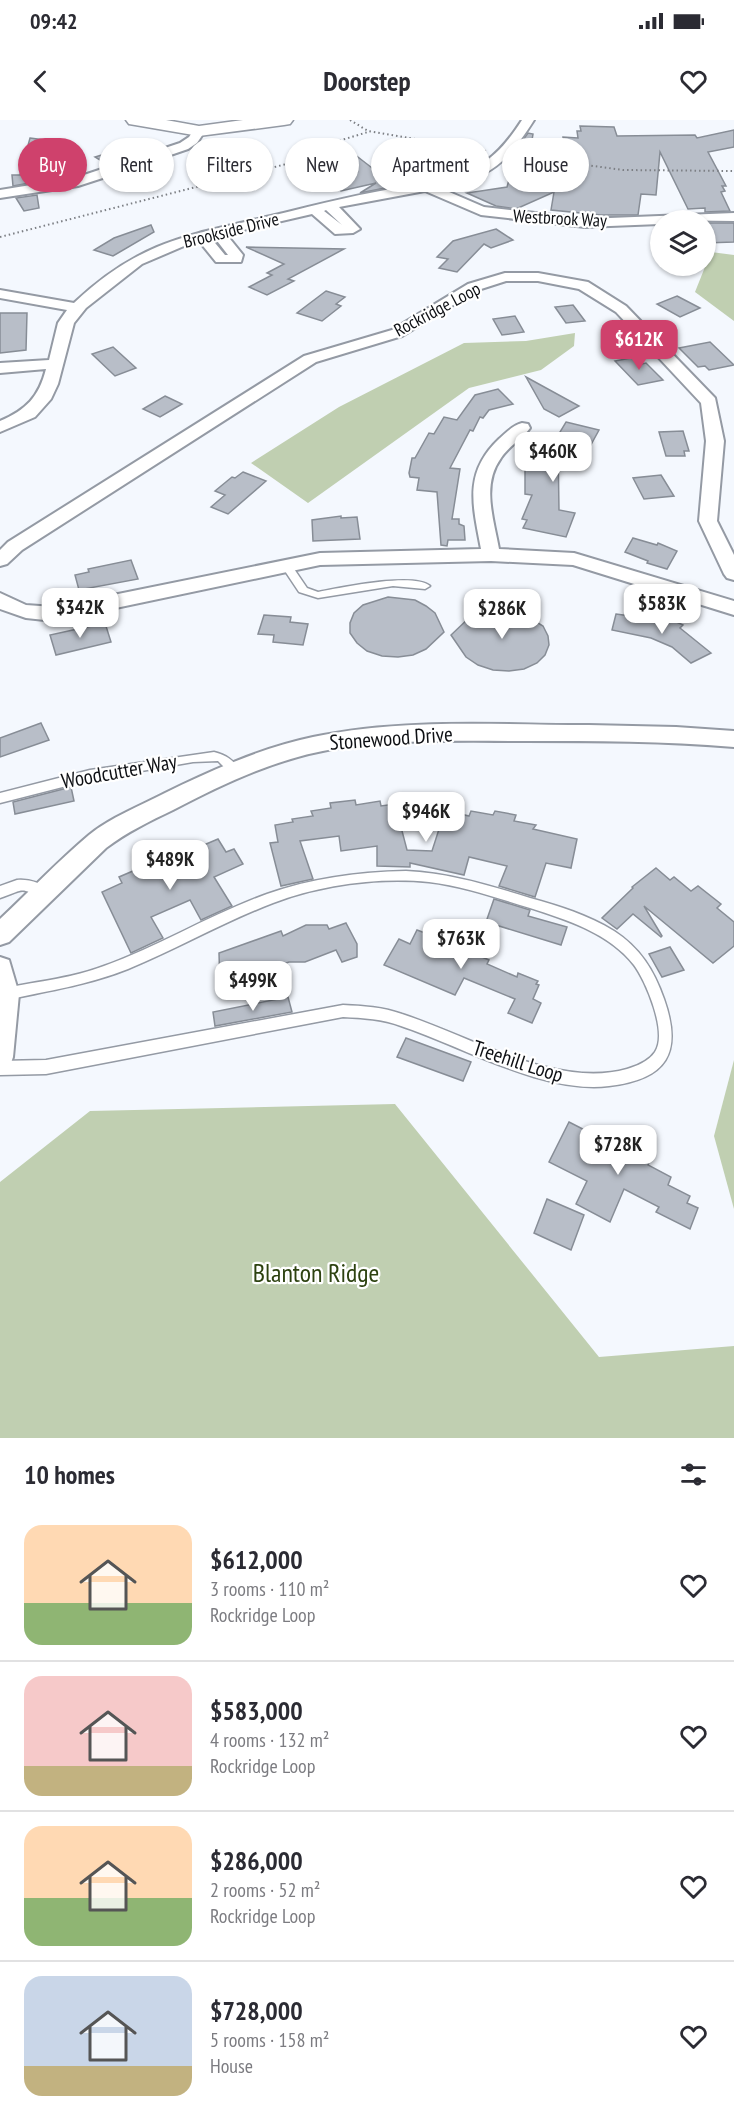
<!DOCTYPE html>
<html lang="en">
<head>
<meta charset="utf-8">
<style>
  body { margin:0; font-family:"PT Sans Narrow",sans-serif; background:#f2f2f3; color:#2b2b33; height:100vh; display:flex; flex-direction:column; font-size:22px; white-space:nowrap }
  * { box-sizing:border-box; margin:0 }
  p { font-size:20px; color:#7c7c81 }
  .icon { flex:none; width:33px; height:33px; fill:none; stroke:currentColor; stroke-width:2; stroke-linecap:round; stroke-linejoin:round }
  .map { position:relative; height:1318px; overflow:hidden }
  .side { display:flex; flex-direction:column; background:#fff; flex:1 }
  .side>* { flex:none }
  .top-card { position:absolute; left:18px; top:18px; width:699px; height:54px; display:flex; gap:12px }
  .buttons { position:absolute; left:650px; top:90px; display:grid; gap:12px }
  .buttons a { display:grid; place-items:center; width:66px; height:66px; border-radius:50%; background:#fff; box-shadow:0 2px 4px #0004; font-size:30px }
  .price { position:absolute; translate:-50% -51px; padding:0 14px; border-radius:12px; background:#fff; color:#222; font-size:20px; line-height:39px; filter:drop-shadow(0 2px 3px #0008) }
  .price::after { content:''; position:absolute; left:50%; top:36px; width:18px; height:14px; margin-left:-9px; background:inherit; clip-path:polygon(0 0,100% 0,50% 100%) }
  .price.current { background:#cf416c; color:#fff }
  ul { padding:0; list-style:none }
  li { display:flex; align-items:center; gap:18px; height:150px; padding:0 24px }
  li+li { border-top:2px solid #e1e1e2 }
  li span { display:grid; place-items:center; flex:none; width:168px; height:120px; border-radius:18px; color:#555 }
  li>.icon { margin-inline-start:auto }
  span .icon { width:72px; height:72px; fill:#fffc; stroke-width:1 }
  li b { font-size:26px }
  h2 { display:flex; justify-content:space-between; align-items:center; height:72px; padding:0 24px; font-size:26px }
  .pill { padding:0 21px; border-radius:27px; background:#fff; box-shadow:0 2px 4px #0004; font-size:21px; line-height:54px }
  .pill.current { background:#cf416c; color:#fff }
  .status { display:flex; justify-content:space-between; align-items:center; height:42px; padding:0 30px; background:#fff; direction:ltr }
  .status svg { height:16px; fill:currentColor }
  header { display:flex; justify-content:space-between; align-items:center; height:78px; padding:0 24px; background:#fff; font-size:27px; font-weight:800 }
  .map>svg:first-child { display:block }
  .green { fill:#c0cfb1 }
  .building { fill:#b8bec8; stroke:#878d96; stroke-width:1.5 }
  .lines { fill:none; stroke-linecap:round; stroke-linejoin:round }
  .lane-casing { stroke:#949aa4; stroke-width:3 }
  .street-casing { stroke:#949aa4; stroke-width:4 }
  .secondary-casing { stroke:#949aa4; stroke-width:3 }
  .path { stroke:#7c7f84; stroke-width:2; stroke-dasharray:1.5 3; stroke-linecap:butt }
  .lane { fill:#fff; fill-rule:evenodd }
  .street { fill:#fff; fill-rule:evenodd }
  .secondary { fill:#fff; fill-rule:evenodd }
  .labels { text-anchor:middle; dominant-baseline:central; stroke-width:4.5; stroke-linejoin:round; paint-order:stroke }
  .far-street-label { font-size:18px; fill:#0e1014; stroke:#fff }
  .street-label { font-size:21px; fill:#0e1014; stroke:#fff }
  .near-park-label { font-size:26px; fill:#2d4210; stroke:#fff }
</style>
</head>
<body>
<div class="status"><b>09:42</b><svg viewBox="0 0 49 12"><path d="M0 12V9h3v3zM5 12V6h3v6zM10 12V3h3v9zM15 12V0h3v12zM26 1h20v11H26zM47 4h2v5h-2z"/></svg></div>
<header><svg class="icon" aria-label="back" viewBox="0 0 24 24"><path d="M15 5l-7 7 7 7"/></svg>Doorstep<svg class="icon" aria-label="heart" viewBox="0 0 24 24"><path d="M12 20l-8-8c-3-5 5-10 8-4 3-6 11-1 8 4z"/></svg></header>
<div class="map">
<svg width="734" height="1318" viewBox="0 0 734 1318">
  <rect width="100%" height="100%" fill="#f4f8fe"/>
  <!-- green -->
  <g class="green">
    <path d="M711 132 734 135V201L695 172Z"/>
    <path d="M575 213 574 226 541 250 469 268 308 383 251 343 339 287 464 223 526 221Z"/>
    <path d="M734 940V1089L714 1016Z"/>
    <path d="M395 984 599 1237 734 1226V1318H0V1062L90 991Z"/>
  </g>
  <!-- building -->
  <g class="building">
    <path d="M580 6 614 7 617 16 695 15 697 18 734 10V27L708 32 726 66H722L725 71 721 72 730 91 705 92V88L688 89 660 32 656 75 641 74 638 95H601L551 90 554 72 516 89 496 86 467 73 507 67 518 27 528 13 533 14 528 44 565 47 563 17 578 18 577 11H581Z"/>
    <path d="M30 18 75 24V29H71L69 34 32 35 35 62 13 66 12 55H20Z"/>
    <path d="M345 27 385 58 395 66 360 73 376 63 341 71 328 59 358 52 322 43Z"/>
    <path d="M118 30 131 37 108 45 95 37Z"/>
    <path d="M37 75 39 88 24 91 16 78Z"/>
    <path d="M705 103H734V122L705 123Z"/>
    <path d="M151 105 154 112 113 136 94 130 114 118Z"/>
    <path d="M496 109 513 120 491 128 484 124 457 152 439 148 448 139 437 137 453 121Z"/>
    <path d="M246 127 344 129 288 159 294 161 267 175 249 167 272 155 267 153 284 144Z"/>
    <path d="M326 171 345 177 336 184 341 186 322 201 297 193Z"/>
    <path d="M677 176 700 188 680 197 657 184Z"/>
    <path d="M573 185 585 201 566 203 555 187Z"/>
    <path d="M0 193H27L26 230 0 233Z"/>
    <path d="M515 196 524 212 502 215 493 199Z"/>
    <path d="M710 222 734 245 709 250 705 246 698 247 679 228Z"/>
    <path d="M113 227 136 248 115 256 92 234Z"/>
    <path d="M636 237 642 244 646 243 663 260 638 265 615 241Z"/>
    <path d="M526 257 579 286 559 297 544 289Z"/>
    <path d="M498 269 513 284 489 290 483 298 480 297 473 311 470 310 450 348 460 349 452 399H459V404L464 406 465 420H448L447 426 441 425 437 372 417 370 419 358 410 357 409 353 412 338H415L429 313 434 314 444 297 457 300 475 275Z"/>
    <path d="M165 276 182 284 160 297 143 289Z"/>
    <path d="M566 302 599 310 587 332 558 325 559 390 575 393 566 417 523 408 527 400 522 399 532 375 525 374V350H534V341L542 342Z"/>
    <path d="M683 311 689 331H684L685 336H666L659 312Z"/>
    <path d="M243 352 266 361 228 394 211 387 225 375 215 371 232 357 235 358Z"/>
    <path d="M661 355 674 376 644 379 633 358Z"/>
    <path d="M341 396V398L357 397 360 419 313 421 312 400Z"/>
    <path d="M633 418 657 425 658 423 677 431 667 449 647 443 648 441 625 432Z"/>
    <path d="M131 440 138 459 79 470 75 455 89 452 88 449Z"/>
    <path d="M388 477 415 480 426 486 435 493 444 512 426 529 413 535 398 537 382 536 367 531 357 523 350 513V503L354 493 363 485Z"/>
    <path d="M494 489 522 493 543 506 548 516 549 525 545 535 537 543 524 549 509 551 493 550 478 545 466 537 451 515 470 497Z"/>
    <path d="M616 494 666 501 668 498 683 505 680 508 711 533 691 543 672 527 651 518 612 510Z"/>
    <path d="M264 495 291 497 290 502 308 504 303 525 273 522 274 515 258 514Z"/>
    <path d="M105 503 111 522 56 535 50 515Z"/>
    <path d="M41 603 49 620 0 637V618Z"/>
    <path d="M71 667 74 681 15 694 13 682Z"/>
    <path d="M355 680 356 685 380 681 381 686 395 684 407 730 432 731 440 706 447 707 452 692 469 696 471 691 493 695 495 691 516 695 514 701 536 705 533 709 577 719 571 748 546 743 535 777 499 766 507 746 469 737 464 755 410 743V747L377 746V726L341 731 339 716 300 721 313 759 281 766 270 723 278 722 275 705 293 702 292 699 313 696 311 691 331 688 330 683Z"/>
    <path d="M218 719 226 732 234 729 243 744 214 757 232 786 201 800 190 780 151 797 163 818 131 833 102 772 122 763 119 757 189 727 192 730Z"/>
    <path d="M656 748 670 760 674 757 691 771 698 766 721 784 717 788 734 802V826L713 843 644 786 662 816 661 817 633 794 617 809 602 798 633 768 632 767Z"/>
    <path d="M494 779 530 790 528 796 567 807 561 825 486 802Z"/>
    <path d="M346 803 357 824V837L342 842 336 830 305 842H289L220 866 219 833 281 811 283 816 306 805H327L329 809Z"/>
    <path d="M417 810 436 817 440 810 463 819 458 827 489 840 487 844 517 857 518 853 538 861 536 864 539 865 533 879 541 883 532 903 508 893 515 879 464 858 455 875 384 845 399 819 410 824Z"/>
    <path d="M670 827 684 850 662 857 649 834Z"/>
    <path d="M288 877 292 892 215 906 213 892Z"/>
    <path d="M406 918 471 942 463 961 397 937Z"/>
    <path d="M569 1002 614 1025 617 1020 651 1037 648 1045 671 1057 668 1065 690 1076 687 1083 698 1088 690 1109 656 1092 659 1087 624 1069 610 1102 576 1084 587 1061 549 1042Z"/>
    <path d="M547 1079 584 1095 571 1130 534 1113Z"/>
  </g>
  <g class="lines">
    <defs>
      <g id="lane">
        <path d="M286 442 290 443 307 468 318 472C341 468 413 452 430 466L425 469 393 466 318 478 299 472 281 445Z"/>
        <path d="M214 632C226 635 233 640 240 650L238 653H230L218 641 193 642 90 660 0 683V673L90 650Z"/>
        <path d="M406 751C449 753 488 765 530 778 559 786 588 795 614 811 640 828 654 850 664 879 683 933 667 959 609 966 543 974 464 927 401 906 383 899 363 898 343 897L46 954 0 955V941L46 940 343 885C363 886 383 887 402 894 470 916 556 969 627 949 637 946 649 941 655 932 668 913 646 861 634 845 609 813 567 800 530 788 497 778 463 766 429 762 377 757 321 765 273 783 223 802 177 829 128 849 88 865 47 871 6 880L0 876 1 870 6 868C39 861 73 858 104 846 160 826 211 794 267 774 312 758 358 752 406 751Z"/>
        <path d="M17 760C29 759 44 763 51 773L50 777 45 778C17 768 28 768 0 778V766Z"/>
      </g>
      <g id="street">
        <path d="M522 0H534C507 43 491 57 440 68L484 87 585 99 734 93V101L660 100V104L585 107 481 95 425 71 339 87 360 109 353 113 335 114 312 94 226 114 243 135 241 142H216L199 121 191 123 142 144 86 188 74 203 58 264 51 279 35 297 0 312V301C26 290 39 277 46 249L0 253V243L49 240 58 203 67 190 0 178V170L74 183C142 119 191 115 275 95 320 84 363 73 409 66L388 48 387 45 390 40H407L437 61C480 51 499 36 522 0ZM326 90 342 105 324 91ZM214 117 228 135H225L211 118Z"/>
        <path d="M199 7 205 11 197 23 188 29 121 52 78 66 0 78V70L68 59 72 31H80L84 39 81 56 180 23 189 17 195 8Z"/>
        <path d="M505 153H538L588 162 626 186 715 278 724 321 717 401 734 435V460L727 458 724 454 699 401 706 321 701 283 616 192 579 169 538 161H506L478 170 402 216 316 242 22 430 7 444 0 446V430L8 422 304 236 392 210 468 164Z"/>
        <path d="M522 303 528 304 530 308C522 319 509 326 501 338 481 365 494 400 499 429L574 433 734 481V495L573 445 491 441 320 445 54 501 26 498 0 489V473L26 485 54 487 320 433 481 429C473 386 463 353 499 319 506 313 513 305 522 303Z"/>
        <path d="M589 605 676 607 734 611V627C664 621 595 621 525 621 463 621 400 619 339 628 280 637 226 662 173 690 150 701 127 712 106 728L9 822 0 825V799C30 771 58 741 89 715 111 697 140 686 165 673 212 650 261 628 313 617 402 598 498 605 589 605Z"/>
        <path d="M0 837 9 840 19 874 13 937 10 946 0 949Z"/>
      </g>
      <path id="secondary" d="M126 0H166L199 6 243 0H293L290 4 284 5 199 16 135 5 129 4Z"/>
    </defs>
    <!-- lane casing -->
    <use href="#lane" class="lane-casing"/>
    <!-- street casing -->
    <use href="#street" class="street-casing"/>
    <!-- secondary casing -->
    <use href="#secondary" class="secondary-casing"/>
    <!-- path -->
    <g class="path">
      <path d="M350 0 368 11 486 31"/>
      <path d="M520 36 623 50 734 51"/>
      <path d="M0 117 306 39 315 28 368 12"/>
    </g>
    <!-- lane -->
    <use href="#lane" class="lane"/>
    <!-- street -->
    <use href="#street" class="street"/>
    <!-- secondary -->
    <use href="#secondary" class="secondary"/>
  </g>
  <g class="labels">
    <!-- far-street labels -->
    <g class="far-street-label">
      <text transform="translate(560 98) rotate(3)">Westbrook Way</text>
      <text transform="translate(231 110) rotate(-14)">Brookside Drive</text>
      <text transform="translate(437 189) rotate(-28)">Rockridge Loop</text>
    </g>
    <!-- street labels -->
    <g class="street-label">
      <text transform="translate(391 618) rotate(-4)">Stonewood Drive</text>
      <text transform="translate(119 651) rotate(-10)">Woodcutter Way</text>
      <text transform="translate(518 941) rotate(18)">Treehill Loop</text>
    </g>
    <!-- near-park labels -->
    <g class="near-park-label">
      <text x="316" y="1152">Blanton Ridge</text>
    </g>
  </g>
</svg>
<div class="buttons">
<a><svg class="icon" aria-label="layers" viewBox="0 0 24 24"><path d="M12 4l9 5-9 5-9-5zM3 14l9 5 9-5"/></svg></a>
</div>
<b class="price current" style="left:639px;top:251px">$612K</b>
<b class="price" style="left:553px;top:363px">$460K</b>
<b class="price" style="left:662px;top:515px">$583K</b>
<b class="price" style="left:80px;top:519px">$342K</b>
<b class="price" style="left:502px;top:520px">$286K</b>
<b class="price" style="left:426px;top:723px">$946K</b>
<b class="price" style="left:170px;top:771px">$489K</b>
<b class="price" style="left:461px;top:850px">$763K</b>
<b class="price" style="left:253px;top:892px">$499K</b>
<b class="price" style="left:618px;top:1056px">$728K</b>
<div class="top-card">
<a class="pill current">Buy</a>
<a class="pill">Rent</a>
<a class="pill">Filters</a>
<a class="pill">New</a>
<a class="pill">Apartment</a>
<a class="pill">House</a>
</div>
</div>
<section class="side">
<h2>10 homes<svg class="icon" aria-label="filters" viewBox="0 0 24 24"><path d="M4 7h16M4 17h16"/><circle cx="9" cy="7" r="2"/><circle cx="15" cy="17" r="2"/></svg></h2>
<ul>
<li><span style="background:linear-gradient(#ffd9b3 65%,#8fb573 0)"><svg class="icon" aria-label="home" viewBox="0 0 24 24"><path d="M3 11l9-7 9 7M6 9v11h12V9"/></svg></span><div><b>$612,000</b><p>3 rooms · 110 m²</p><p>Rockridge Loop</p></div><svg class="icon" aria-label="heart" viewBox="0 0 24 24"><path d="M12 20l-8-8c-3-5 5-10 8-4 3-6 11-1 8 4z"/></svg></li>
<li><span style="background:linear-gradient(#f6c9c9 75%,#c2b280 0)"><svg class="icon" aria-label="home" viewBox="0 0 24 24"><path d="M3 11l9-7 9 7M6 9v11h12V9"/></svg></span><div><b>$583,000</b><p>4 rooms · 132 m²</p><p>Rockridge Loop</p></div><svg class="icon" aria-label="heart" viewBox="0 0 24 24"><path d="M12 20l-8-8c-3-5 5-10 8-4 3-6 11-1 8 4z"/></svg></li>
<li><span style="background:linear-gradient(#ffd9b3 60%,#8fb573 0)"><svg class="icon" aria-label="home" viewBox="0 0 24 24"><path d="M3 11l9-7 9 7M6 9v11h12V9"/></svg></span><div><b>$286,000</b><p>2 rooms · 52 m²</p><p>Rockridge Loop</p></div><svg class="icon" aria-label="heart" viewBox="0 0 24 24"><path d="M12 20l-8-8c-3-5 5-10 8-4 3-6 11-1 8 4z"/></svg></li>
<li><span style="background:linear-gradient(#c9d6e8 75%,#c2b280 0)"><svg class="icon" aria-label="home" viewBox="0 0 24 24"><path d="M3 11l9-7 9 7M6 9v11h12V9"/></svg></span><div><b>$728,000</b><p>5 rooms · 158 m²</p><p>House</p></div><svg class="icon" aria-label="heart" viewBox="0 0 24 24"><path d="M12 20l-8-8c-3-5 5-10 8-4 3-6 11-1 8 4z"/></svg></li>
</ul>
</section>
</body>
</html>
